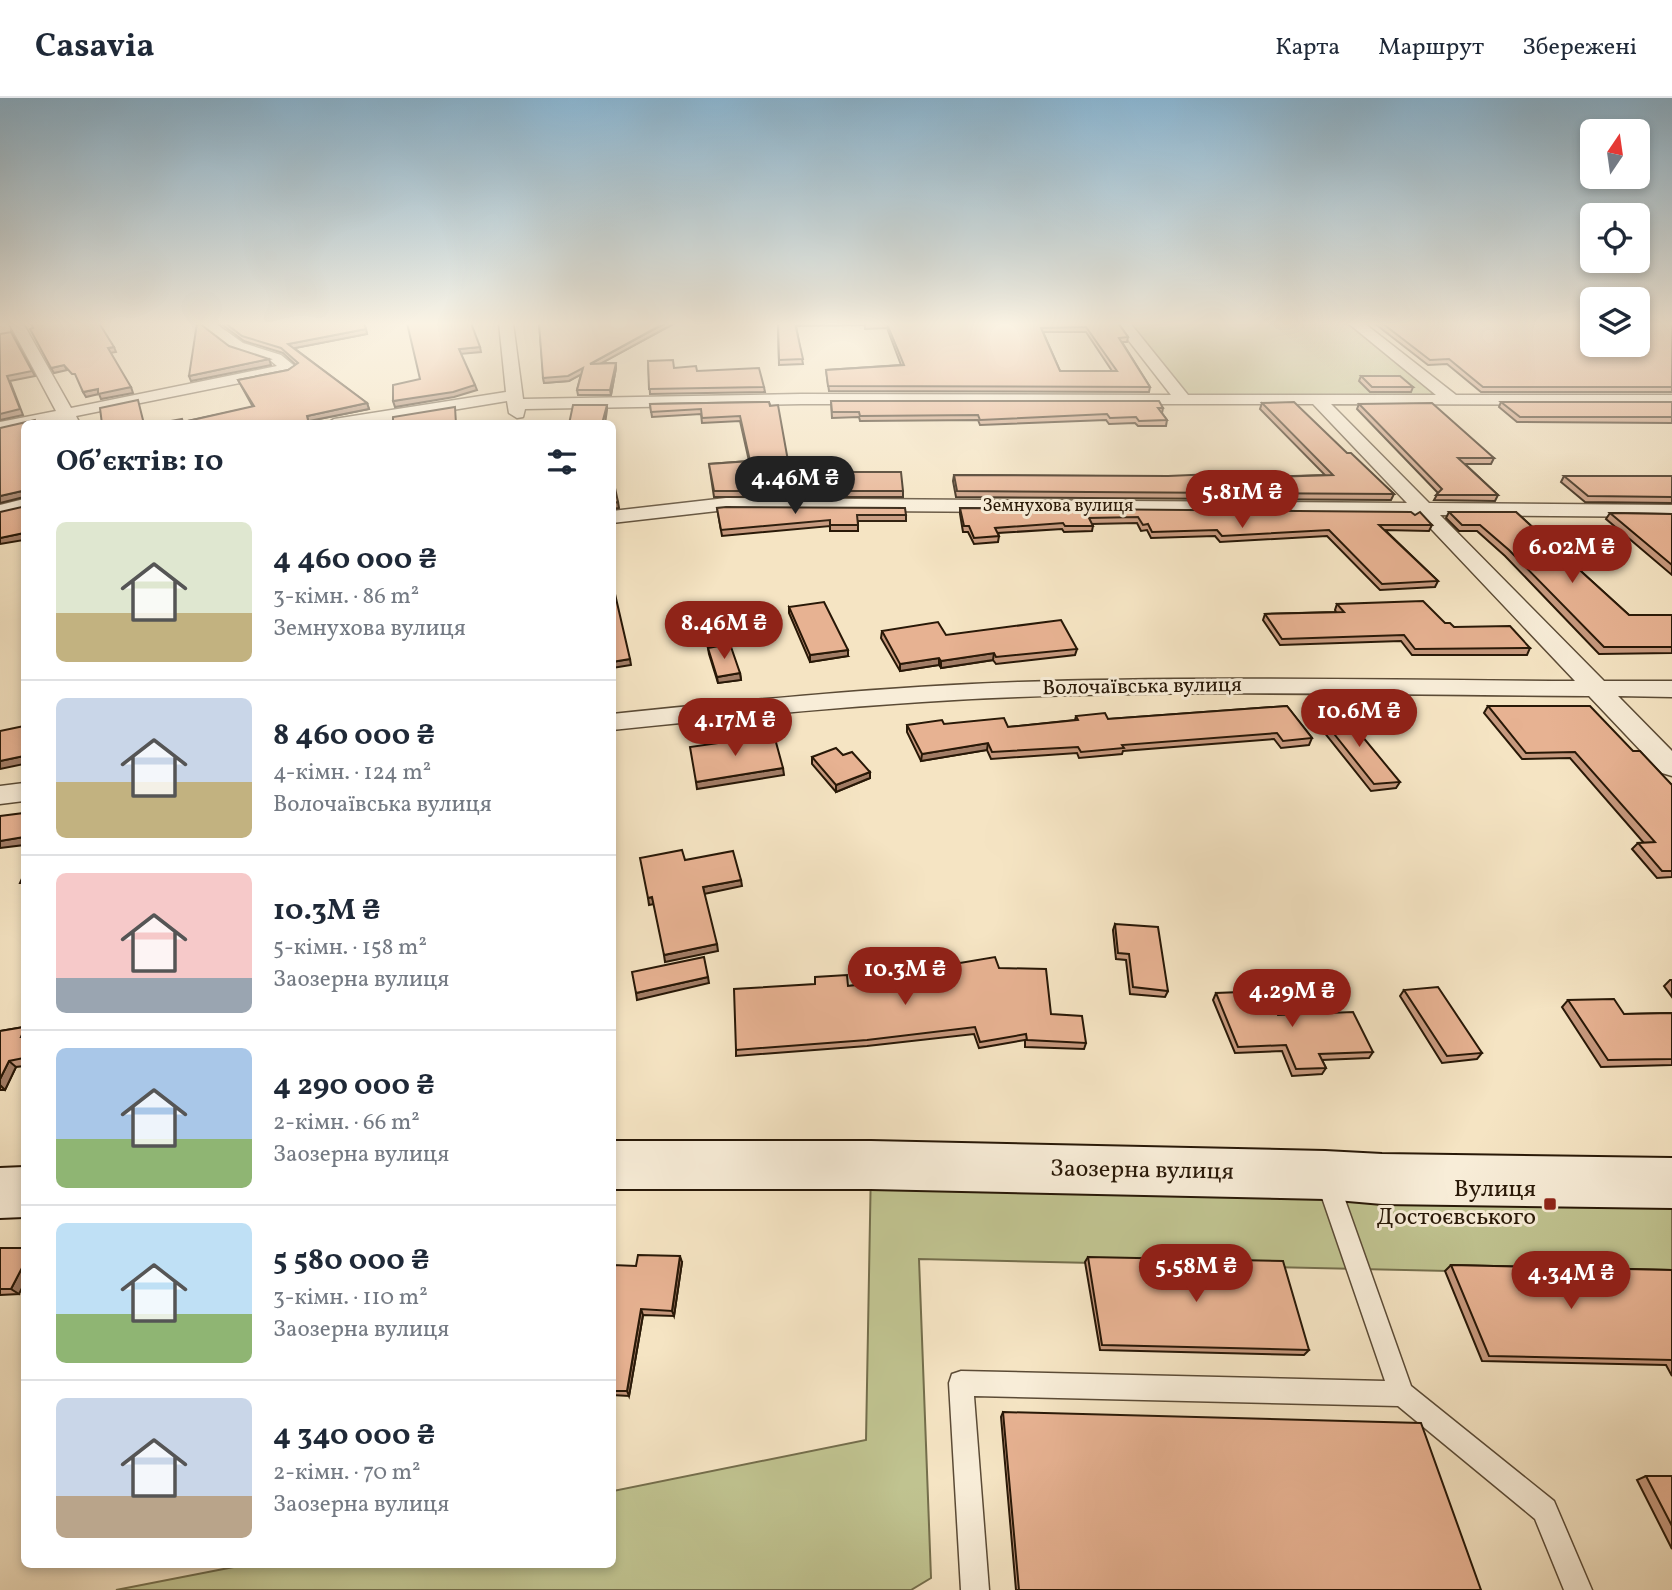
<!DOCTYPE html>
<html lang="uk">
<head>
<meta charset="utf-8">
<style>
  body { margin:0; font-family:Vollkorn,serif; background:#f2f2f3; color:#1f2937; height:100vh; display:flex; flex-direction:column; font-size:26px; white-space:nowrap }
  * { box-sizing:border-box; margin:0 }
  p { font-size:23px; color:#747a83 }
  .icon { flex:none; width:38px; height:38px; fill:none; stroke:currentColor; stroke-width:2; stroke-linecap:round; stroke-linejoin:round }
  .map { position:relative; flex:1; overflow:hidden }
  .drawer { position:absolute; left:21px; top:322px; width:595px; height:1148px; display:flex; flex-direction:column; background:#fff; border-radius:10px; box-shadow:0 4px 10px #0003 }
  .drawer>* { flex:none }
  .needle { width:46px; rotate:13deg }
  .controls { position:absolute; left:1580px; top:21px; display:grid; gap:14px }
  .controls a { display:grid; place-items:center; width:70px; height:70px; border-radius:10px; background:#fff; box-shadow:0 4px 10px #0003; font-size:35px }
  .price { position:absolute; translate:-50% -60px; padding:0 16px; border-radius:24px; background:#8f2418; color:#fff; font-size:23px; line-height:46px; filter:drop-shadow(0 2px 4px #0008) }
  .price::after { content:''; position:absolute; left:50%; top:42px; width:21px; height:16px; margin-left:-10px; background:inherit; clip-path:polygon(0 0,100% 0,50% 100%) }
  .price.selected { background:#222; color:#fff }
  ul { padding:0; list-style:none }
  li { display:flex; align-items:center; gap:21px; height:175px; padding:0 35px }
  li+li { border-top:2px solid #e0e1e3 }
  li span { display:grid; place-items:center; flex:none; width:196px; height:140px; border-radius:10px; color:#555 }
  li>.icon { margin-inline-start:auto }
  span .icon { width:84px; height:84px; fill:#fffc; stroke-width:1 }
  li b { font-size:30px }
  h2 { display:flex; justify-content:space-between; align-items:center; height:84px; padding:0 35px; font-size:30px }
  header { display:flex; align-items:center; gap:42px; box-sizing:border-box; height:98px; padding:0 35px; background:#fff; border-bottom:2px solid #e0e1e3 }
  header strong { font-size:33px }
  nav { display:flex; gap:38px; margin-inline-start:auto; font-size:24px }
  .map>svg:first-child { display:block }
  .green { fill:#c0c390; stroke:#746e4c; stroke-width:2 }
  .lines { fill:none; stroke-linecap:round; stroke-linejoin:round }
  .lane-casing { stroke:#5b4b36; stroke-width:3 }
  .street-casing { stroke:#5b4b36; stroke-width:3 }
  .secondary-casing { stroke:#281807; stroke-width:4 }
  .lane { fill:#f8edd8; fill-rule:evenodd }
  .street { fill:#f8edd8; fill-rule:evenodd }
  .secondary { fill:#f8edd8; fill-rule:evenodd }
  .wall { fill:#c7997e; stroke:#281807; stroke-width:2; fill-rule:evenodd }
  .shaded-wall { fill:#a27d66; stroke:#281807; stroke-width:2 }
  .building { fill:#e7b292; stroke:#281807; stroke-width:2; fill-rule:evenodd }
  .poi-dot { fill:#8f2418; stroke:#f8edd8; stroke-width:2.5 }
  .labels { text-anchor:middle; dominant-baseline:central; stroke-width:6; stroke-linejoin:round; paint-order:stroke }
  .far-street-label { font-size:18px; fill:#281807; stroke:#f8edd8 }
  .street-label { font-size:21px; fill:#281807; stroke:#f8edd8 }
  .near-street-label { font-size:24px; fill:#281807; stroke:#f8edd8 }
  .near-poi-label { font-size:24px; fill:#281807; stroke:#f8edd8; text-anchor:end }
</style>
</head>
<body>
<header>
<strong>Casavia</strong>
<nav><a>Карта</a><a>Маршрут</a><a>Збережені</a></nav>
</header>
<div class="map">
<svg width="1672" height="1492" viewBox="0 0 1672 1492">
  <rect width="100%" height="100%" fill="#f5e4c3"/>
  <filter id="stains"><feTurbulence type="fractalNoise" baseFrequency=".00286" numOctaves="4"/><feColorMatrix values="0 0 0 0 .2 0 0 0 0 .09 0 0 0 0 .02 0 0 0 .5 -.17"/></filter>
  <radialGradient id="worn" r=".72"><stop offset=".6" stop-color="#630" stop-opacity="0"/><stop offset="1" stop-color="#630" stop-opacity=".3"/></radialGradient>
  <!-- green -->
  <g class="green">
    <path d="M1125 225H1353L1446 300 1184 299Z"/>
    <path d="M871 1067 1672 1086V1178L919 1161 931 1480 911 1492H116L244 1467 612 1466 613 1393 866 1342Z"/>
  </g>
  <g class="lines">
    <defs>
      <path id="lane" d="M1327 1072 1334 1075 1338 1082 1411 1288 1554 1403 1592 1492H1564L1535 1421 1398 1308 974 1298 989 1492H961L949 1285 952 1276 961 1273 1385 1283 1316 1082 1320 1075Z"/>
      <g id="street">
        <path d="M9 225H23L71 310 277 268 271 263 233 251 199 225H215L243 245 281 257 297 270 289 275 76 318 80 326H63L61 322 24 326V329L0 334V324L56 313Z"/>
        <path d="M499 225H513L523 301 801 296 1171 297 1115 225H1130L1188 297H1436L1348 225H1364L1456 297H1672V307L1331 306 1429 405 1672 407V419L1440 417 1604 583H1672V599L1618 598 1672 653V678L1662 675 1589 598C1399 597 1209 592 1018 599 883 604 747 618 612 632V616C748 602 883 589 1019 584 1204 578 1390 582 1575 583L1418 417 726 412 612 425V413L726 400 1407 405 1313 306H801L525 311 523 319 517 320 509 315 507 303 368 326H326L334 321 506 294Z"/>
        <path d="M24 401V413L0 419V407Z"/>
        <path d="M24 685V703L0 706V688Z"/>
      </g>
      <g id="secondary">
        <path d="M612 1043H871L1325 1053 1382 1056 1672 1060V1110L1382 1106 1325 1101 871 1091H612Z"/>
        <path d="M24 1069V1119L0 1120V1070Z"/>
      </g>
    </defs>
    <!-- lane casing -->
    <use href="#lane" class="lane-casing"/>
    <!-- street casing -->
    <use href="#street" class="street-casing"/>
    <!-- secondary casing -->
    <use href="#secondary" class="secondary-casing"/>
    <!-- lane -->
    <use href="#lane" class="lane"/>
    <!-- street -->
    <use href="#street" class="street"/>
    <!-- secondary -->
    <use href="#secondary" class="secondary"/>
  </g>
  <!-- wall -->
  <g class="wall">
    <path d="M220 225H364L367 236 294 250 367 305 369 311 309 323 183 324 253 309 238 282 288 272 296 267 283 255 244 243Z"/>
    <path d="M539 225H675L601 265H616V270L611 297H578L577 292 581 276 569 283 544 285Z"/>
    <path d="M778 225H1118L1128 239 1127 244H1122L1150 289 1149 294 829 293 826 272 901 267 887 230 865 231V227L796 228 803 266 779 267ZM1043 234H1086L1112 273H1060Z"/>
    <path d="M1374 225H1672V294H1481L1447 266 1428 267Z"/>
    <path d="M648 263 674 270 697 273 764 289 765 294 650 296Z"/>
    <path d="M1361 278 1413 289 1411 294H1370L1359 283Z"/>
    <path d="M831 303 1163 310 1162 315 1167 322 1166 328H1138L1135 325 1109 326 1106 322 980 327 978 322 860 323 859 319 832 320Z"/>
    <path d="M769 304 790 374 903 393V399H714L709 366 749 363 740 323 702 325 701 316 652 319 650 306Z"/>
    <path d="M1501 304H1672V325L1517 324 1499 309Z"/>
    <path d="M1262 305 1347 355 1394 396 1391 402 956 399 953 383 954 377 1266 379 1325 377 1260 311Z"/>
    <path d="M1359 306 1494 360 1491 366H1465L1498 397 1495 403 1434 402 1438 395 1357 311Z"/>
    <path d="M1564 378H1672V405L1585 404 1561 384Z"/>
    <path d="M717 410 906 417V423H858V433H830V428L722 438Z"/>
    <path d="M960 410 1415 417 1432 427 1429 433 1385 432 1438 483 1435 489 1380 492 1327 438 1220 444 1215 438 1151 440 1147 432 1141 433 1137 425 1092 426 1093 428 1092 433 1064 434 1062 431 998 435 999 438 998 444 974 446 968 434H963L960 416Z"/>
    <path d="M1449 414H1516L1629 517H1672V555L1599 556 1505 458 1477 433H1459L1446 420Z"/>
    <path d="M1610 415 1672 416V477L1606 421Z"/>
    <path d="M1337 506 1445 525 1454 529 1530 550 1527 557H1412L1401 543 1280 547 1263 522 1265 516 1336 514 1335 512Z"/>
    <path d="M789 509 848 558 810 564 789 515Z"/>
    <path d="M882 533 946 537 1077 551 1075 557 996 566 993 562 941 570 939 567 900 573 881 540Z"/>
    <path d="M708 550 740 575 741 582 718 585 709 556Z"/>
    <path d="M1287 608 1312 640 1309 647 1281 650 1274 641 1123 653 1122 656 1079 660 1077 655 991 661 987 652 921 663 907 634V627L944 626 1008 629 1075 622 1076 618 1108 621Z"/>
    <path d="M1488 608 1633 653 1672 687V779L1657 780 1632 751 1638 745H1644L1570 660 1522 661 1484 615Z"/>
    <path d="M1323 622 1400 684 1396 690 1371 693 1320 629Z"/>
    <path d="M843 657 870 674V680L836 694 812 666V659Z"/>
    <path d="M1115 826 1168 893 1165 899 1130 896 1126 862 1116 861 1113 832Z"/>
    <path d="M890 856 918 872 999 870 1051 916 1086 945 1084 951 1025 949V942L979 950 974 936 867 948 736 958V952L848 888 893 884 889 863Z"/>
    <path d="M1670 882H1672V899L1664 888Z"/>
    <path d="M1404 892 1482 955 1477 961 1442 965 1400 898Z"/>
    <path d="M1216 895 1278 917 1373 954 1369 960 1322 962 1326 970 1322 976 1292 978 1282 953 1235 955 1213 902Z"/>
    <path d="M1568 902 1624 916 1672 915V967L1601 969 1562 909Z"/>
    <path d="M24 929V968L16 969 5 992H0V933Z"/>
    <path d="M0 1150 19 1196 0 1197Z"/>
    <path d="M1088 1159 1309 1252 1304 1257 1100 1252 1085 1164Z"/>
    <path d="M682 1164 674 1218 643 1217 629 1298 612 1297V1171Z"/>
    <path d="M1451 1167 1672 1172V1278L1666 1267 1482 1263 1445 1173Z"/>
    <path d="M1003 1314 1481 1492H1016L1001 1319Z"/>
    <path d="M1646 1378H1672V1451L1637 1382Z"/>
  </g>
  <!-- shaded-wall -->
  <g class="shaded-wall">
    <path d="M665 225H675L591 271 590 266Z"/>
    <path d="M366 231 367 236 290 251 288 246Z"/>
    <path d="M11 234 35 278 10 283 23 317 0 322V316L7 278Z"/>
    <path d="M114 249 116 254 110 255 108 250Z"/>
    <path d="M480 249 481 254 460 256 459 251Z"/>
    <path d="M269 261 271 267 191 283 189 278Z"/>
    <path d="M616 265V270L611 297 610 292Z"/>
    <path d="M64 267 67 272 54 275 51 270Z"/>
    <path d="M583 270 584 275 569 283 544 285 543 280Z"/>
    <path d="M475 287 477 292 454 299 395 309 393 303Z"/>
    <path d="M131 289 133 295 101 301 99 296 86 299 83 294 98 291Z"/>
    <path d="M367 305 369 311 309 323 310 326H309L307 318Z"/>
    <path d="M607 307V312L605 326 603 322Z"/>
    <path d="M22 393 24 399 0 405V398Z"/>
    <path d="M618 404 619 410 612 411V405Z"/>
    <path d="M24 435V442L0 446V440Z"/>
    <path d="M848 552V558L810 564V557Z"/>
    <path d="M994 555 993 562 941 570V563Z"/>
    <path d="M939 560V567L900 573V566Z"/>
    <path d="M630 561 631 567 612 570V564Z"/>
    <path d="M740 575 741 582 718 585 717 579Z"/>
    <path d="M988 645 987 652 921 663 922 656Z"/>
    <path d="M24 658V666L0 671V663Z"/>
    <path d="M783 670 784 677 697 691 696 684Z"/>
    <path d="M870 674V680L836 694V687Z"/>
    <path d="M24 739V747L0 750V743Z"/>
    <path d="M741 782 742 788 704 796 703 789Z"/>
    <path d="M652 799 654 806 649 807 648 800Z"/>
    <path d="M717 846 718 853 665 864 664 857Z"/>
    <path d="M708 879 709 885 637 902 636 895Z"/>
    <path d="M9 963 16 969 5 992 0 987V981Z"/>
    <path d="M680 1158 682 1164 674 1218 672 1213Z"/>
    <path d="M24 1166V1186L19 1196 11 1191Z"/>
    <path d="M641 1211 643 1217 629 1298 627 1293Z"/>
  </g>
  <!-- building -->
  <g class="building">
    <path d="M31 225H99L114 249 108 250 131 289 98 296V291L83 294 75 276H72L64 267 51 270 30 231 33 230Z"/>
    <path d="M197 225H199L229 248 269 261 189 278Z"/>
    <path d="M225 225H364L366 231 288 246 367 305 307 318 309 326H155L182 321 183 324 254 308 238 282 288 272 298 265 281 250 242 238Z"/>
    <path d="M407 225H471L480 249 459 251 475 287 453 294 393 303V287L420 281Z"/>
    <path d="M539 225H665L590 266 616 265 610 292H577L583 270 568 278 543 280Z"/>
    <path d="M778 225H795L803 261 779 262Z"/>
    <path d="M865 225H1118L1128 239 1119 240 1150 289 828 288 826 272 904 267 887 226ZM1086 229 1117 273H1060L1041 230Z"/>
    <path d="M1382 225H1592V247H1638V225H1672V289H1483L1449 261 1430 262Z"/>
    <path d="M11 234 32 273 7 278 20 311 0 316V236Z"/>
    <path d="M673 262 674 270 696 268 697 273 759 270 764 289 649 291 648 263Z"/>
    <path d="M1361 278H1400L1413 289H1372Z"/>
    <path d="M138 302 144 326H102L100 310Z"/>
    <path d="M831 303H1159L1163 310H1158L1167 322 1139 323 1136 319 1110 320 1107 316 980 322 978 317 860 318 859 314H832Z"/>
    <path d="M769 304 770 308 778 307 790 374H901L903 393H714L709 366 750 363 740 318 702 320 701 311 651 314 650 306Z"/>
    <path d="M1294 304 1347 355H1351L1394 396 957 393 954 377 1168 378 1261 374 1266 379 1333 377 1262 305Z"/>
    <path d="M1501 304H1672V319H1520Z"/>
    <path d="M1432 305 1494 360H1458L1498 397H1436L1442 391 1359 306Z"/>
    <path d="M573 307H607L603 322 604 326H569Z"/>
    <path d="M455 309 456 326H393V319Z"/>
    <path d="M35 322 37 326H24V435L0 440V414L22 409V393L0 398V330Z"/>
    <path d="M1564 378H1672V399L1588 398Z"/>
    <path d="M612 390H615L618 404 612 405Z"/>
    <path d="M726 409 905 410 906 417H857L858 427H830V422L721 432 717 410Z"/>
    <path d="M960 410 1411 414 1415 417 1420 414 1432 427H1379L1438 483 1382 486 1329 432 1222 438 1217 432 1152 434 1148 426 1143 427 1138 419 1089 420 1093 428H1065L1063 425 995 430 999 438 974 440 969 428H964Z"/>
    <path d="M1449 414H1516L1629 517H1672V549H1604L1509 452 1480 427H1462Z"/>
    <path d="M1610 415 1672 416V467Z"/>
    <path d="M612 483 630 561 612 564Z"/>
    <path d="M1423 503 1445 525H1450L1454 529 1510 528 1530 550 1415 551 1404 537 1282 541 1265 516 1344 514 1337 506Z"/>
    <path d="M824 504 848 552 810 557 789 509Z"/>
    <path d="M1061 522 1077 551 996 559 994 555 941 563 939 560 900 566 882 533 938 524 946 537Z"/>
    <path d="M730 546 740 575 717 579 708 550Z"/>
    <path d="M1287 608 1312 640 1283 643 1277 635 1122 647 1124 650 1081 654 1078 649 992 654 988 645 922 656 907 627 942 622 944 626 1004 620 1008 629 1078 622 1076 618 1105 615 1108 621Z"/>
    <path d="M1488 608H1590L1633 653H1640L1672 687V773H1662L1638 745 1655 744 1575 654 1526 655Z"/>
    <path d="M1338 609 1400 684 1374 686 1323 622Z"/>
    <path d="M24 628V658L0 663V633Z"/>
    <path d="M774 637 783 670 696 684 690 649Z"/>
    <path d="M836 650 843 657 852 654 870 674 836 687 812 659Z"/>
    <path d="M24 715V739L0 743V718Z"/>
    <path d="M682 752 685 762 733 753 741 782 703 789 717 846 664 857 652 799 648 800 640 760Z"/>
    <path d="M24 776V785H20Z"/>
    <path d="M1115 826 1158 829 1168 893 1133 889 1129 856 1118 855Z"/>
    <path d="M914 854 918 872 995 859 999 870 1046 871 1051 916 1082 918 1086 945 1027 942 1026 936 980 944 975 929 867 942 736 952 734 891 815 886V879L847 877 848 888 895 883 890 856Z"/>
    <path d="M704 859 708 879 636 895 632 874Z"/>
    <path d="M1438 889 1482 955 1447 958 1404 892Z"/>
    <path d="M1267 893 1278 917 1353 914 1373 954 1319 956 1326 970 1296 971 1286 947 1238 949 1216 895Z"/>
    <path d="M1614 901 1624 916 1672 915V961L1608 962 1568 902Z"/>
    <path d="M24 929V932L21 939H24V960L9 963 0 981V933Z"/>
    <path d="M0 1150H24V1166L11 1191H0Z"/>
    <path d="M638 1157 680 1158 672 1213 641 1211 627 1293H612V1171L613 1167 636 1168Z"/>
    <path d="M1088 1159 1283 1163 1309 1252 1102 1247Z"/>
    <path d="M1451 1167 1672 1172V1262L1489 1258Z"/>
    <path d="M1003 1314 1421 1325 1481 1492H1019Z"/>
    <path d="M1646 1378H1672V1428Z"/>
  </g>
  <!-- sky -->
  <linearGradient id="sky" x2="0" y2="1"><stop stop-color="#8ab8d6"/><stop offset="0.52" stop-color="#faf3e4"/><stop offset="1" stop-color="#faf3e4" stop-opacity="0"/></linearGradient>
  <rect width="1672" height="434" fill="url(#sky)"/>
  <!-- markers -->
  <rect class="poi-dot" x="1543" y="1099" width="14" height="14" rx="3.5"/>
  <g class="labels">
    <!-- far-street labels -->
    <g class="far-street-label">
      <text x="1058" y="408">Земнухова вулиця</text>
    </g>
    <!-- street labels -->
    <g class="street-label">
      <text transform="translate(1142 589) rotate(-1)">Волочаївська вулиця</text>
    </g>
    <!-- near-street labels -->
    <g class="near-street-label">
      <text transform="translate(1142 1073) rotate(1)">Заозерна вулиця</text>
    </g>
    <!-- near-poi labels -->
    <g class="near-poi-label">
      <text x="1536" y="1092">Вулиця<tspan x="1536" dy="28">Достоєвського</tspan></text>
    </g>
  </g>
  <rect width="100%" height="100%" filter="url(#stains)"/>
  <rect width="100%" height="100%" fill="url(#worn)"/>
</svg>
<div class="controls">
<a><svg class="needle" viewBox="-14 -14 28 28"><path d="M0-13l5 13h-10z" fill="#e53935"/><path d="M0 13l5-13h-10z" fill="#747a83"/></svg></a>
<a><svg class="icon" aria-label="locate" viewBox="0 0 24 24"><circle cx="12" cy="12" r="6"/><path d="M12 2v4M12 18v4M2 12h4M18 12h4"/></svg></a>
<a><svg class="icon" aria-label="layers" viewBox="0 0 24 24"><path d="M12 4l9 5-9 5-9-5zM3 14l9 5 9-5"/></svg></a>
</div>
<b class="price selected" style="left:795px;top:418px">4.46M ₴</b>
<b class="price" style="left:1242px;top:432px">5.81M ₴</b>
<b class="price" style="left:1572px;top:487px">6.02M ₴</b>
<b class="price" style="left:724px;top:563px">8.46M ₴</b>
<b class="price" style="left:1359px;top:651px">10.6M ₴</b>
<b class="price" style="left:735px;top:660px">4.17M ₴</b>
<b class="price" style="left:905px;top:909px">10.3M ₴</b>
<b class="price" style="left:1292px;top:931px">4.29M ₴</b>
<b class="price" style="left:1196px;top:1206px">5.58M ₴</b>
<b class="price" style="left:1571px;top:1213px">4.34M ₴</b>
<section class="drawer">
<h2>Об’єктів: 10<svg class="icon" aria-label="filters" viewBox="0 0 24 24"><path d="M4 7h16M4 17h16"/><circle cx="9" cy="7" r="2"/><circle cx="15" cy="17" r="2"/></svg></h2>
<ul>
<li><span style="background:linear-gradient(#dfe7d0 65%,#c2b280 0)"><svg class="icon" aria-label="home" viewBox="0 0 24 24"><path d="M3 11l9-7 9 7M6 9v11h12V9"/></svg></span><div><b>4 460 000 ₴</b><p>3-кімн. · 86 m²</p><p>Земнухова вулиця</p></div></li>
<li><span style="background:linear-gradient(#c9d6e8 60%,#c2b280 0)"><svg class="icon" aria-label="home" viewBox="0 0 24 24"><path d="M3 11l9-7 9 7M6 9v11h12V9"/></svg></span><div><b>8 460 000 ₴</b><p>4-кімн. · 124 m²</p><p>Волочаївська вулиця</p></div></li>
<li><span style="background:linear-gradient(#f6c9c9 75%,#9aa5b1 0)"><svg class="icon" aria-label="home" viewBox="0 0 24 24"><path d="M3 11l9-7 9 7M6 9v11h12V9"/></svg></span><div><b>10.3M ₴</b><p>5-кімн. · 158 m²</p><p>Заозерна вулиця</p></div></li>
<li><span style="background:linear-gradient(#a9c7e8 65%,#8fb573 0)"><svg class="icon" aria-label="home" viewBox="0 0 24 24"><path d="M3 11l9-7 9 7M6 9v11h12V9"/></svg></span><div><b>4 290 000 ₴</b><p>2-кімн. · 66 m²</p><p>Заозерна вулиця</p></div></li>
<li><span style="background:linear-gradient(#bfe0f5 65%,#8fb573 0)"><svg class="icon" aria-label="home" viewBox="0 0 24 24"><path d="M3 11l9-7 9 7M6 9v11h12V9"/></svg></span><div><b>5 580 000 ₴</b><p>3-кімн. · 110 m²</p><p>Заозерна вулиця</p></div></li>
<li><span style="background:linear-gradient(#c9d6e8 70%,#b9a48a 0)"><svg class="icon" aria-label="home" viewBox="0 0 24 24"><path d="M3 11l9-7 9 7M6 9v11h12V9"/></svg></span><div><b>4 340 000 ₴</b><p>2-кімн. · 70 m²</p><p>Заозерна вулиця</p></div></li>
</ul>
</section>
</div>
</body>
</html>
